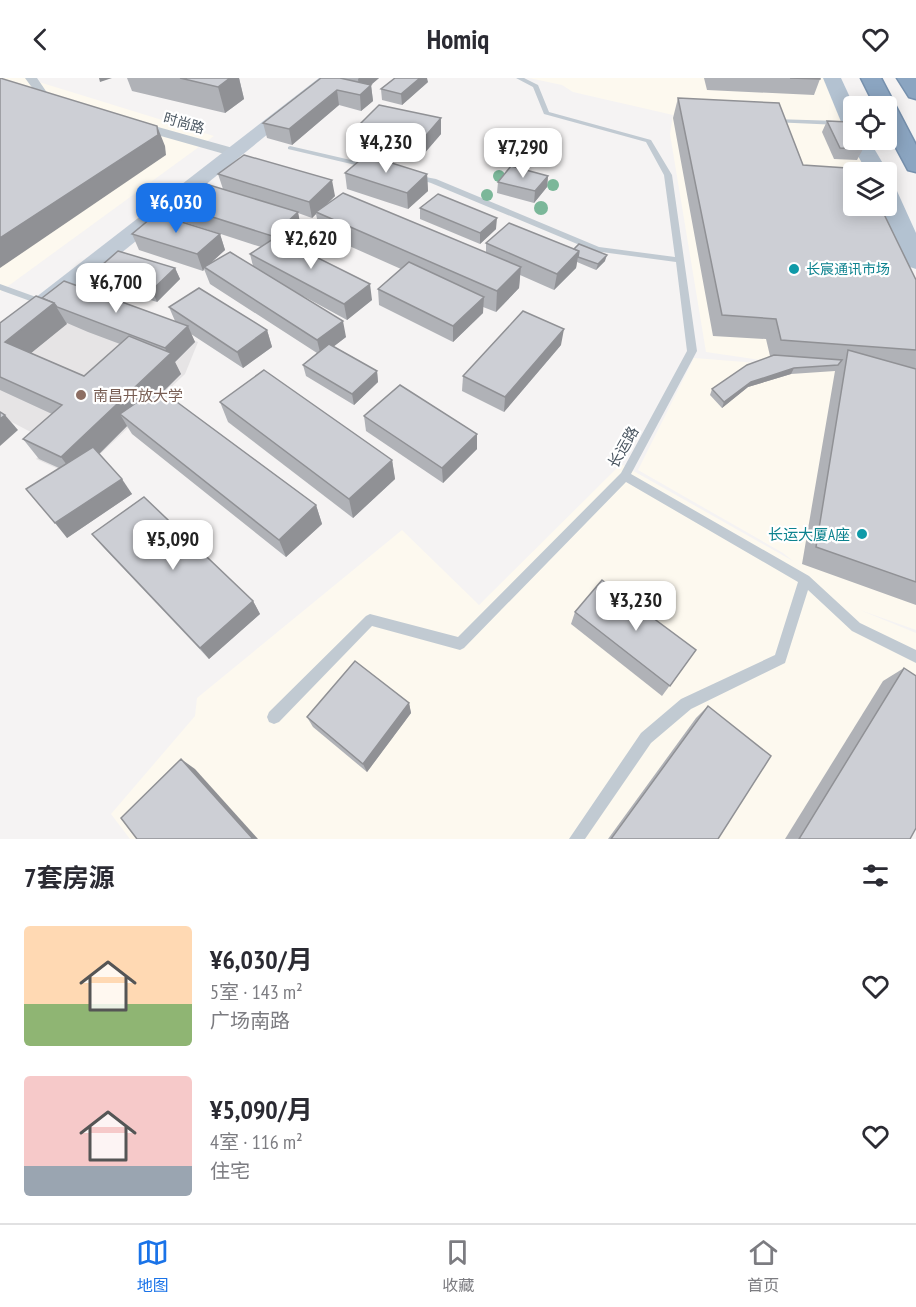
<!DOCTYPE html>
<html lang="zh">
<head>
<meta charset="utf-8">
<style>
  body { margin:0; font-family:"PT Sans Narrow","Noto Sans SC",sans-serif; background:#f2f2f3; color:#2b2b33; height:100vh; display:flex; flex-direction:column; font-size:22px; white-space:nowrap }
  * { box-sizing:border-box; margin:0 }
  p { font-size:20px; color:#7c7c81 }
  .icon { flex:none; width:33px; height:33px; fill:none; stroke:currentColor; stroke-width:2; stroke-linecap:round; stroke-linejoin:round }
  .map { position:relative; height:761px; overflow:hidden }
  .details { display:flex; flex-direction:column; background:#fff; flex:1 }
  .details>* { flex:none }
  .buttons { position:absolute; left:843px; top:18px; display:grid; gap:12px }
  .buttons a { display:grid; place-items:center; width:54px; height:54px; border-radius:6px; background:#fff; box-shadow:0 3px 15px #0003; font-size:30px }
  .price { position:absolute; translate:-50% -51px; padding:0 14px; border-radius:12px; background:#fff; color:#222; font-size:20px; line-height:39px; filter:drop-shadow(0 2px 3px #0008) }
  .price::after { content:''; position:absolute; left:50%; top:36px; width:18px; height:14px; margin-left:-9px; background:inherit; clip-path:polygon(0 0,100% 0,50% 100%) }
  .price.current { background:#1a73e8; color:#fff }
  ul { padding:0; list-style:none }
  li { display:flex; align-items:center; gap:18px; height:150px; padding:0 24px }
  li span { display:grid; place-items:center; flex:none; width:168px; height:120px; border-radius:6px; color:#555 }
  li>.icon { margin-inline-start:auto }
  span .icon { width:72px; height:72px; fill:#fffc; stroke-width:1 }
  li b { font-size:26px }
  h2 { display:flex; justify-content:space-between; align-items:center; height:72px; padding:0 24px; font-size:26px }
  header { display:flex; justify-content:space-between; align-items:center; height:78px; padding:0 24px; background:#fff; font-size:27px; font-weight:800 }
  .tab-bar { display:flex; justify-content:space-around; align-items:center; height:84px; border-top:2px solid #e1e1e2; background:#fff; font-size:16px; color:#7c7c81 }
  .tab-bar a { display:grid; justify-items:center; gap:3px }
  .tab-bar .current { color:#1a73e8 }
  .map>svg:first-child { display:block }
  .commercial { fill:#fdf9ef }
  .education { fill:#e6e4e5 }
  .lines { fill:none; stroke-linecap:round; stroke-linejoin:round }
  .highway-casing { stroke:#7690ad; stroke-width:3 }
  .lane { fill:#c1cad2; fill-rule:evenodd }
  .street { fill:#c1cad2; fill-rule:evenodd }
  .secondary { fill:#c1cbd6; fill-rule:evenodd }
  .primary { fill:#b3c2d1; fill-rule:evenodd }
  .highway { fill:#8ba5c1; fill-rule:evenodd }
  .tree { fill:#7bb799 }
  .wall { fill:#b0b2b7; fill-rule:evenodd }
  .shaded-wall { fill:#909195 }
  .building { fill:#cdcfd5; stroke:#909195; stroke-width:1.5 }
  .culture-dot { fill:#0f9aa8; stroke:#fff; stroke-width:2 }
  .education-dot { fill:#8d6e63; stroke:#fff; stroke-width:2 }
  .labels { text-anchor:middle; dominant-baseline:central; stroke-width:4.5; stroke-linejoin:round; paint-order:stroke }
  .far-street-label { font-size:14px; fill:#4a5661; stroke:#fff }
  .far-culture-label { font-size:14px; fill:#0d838f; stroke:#fff; text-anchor:start }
  .education-label { font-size:15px; fill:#785e54; stroke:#fff; text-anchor:start }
  .street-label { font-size:15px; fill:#4a5661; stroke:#fff }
  .culture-label { font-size:15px; fill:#0d838f; stroke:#fff; text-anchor:end }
</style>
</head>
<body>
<header><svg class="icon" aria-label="back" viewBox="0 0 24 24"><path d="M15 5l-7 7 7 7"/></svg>Homiq<svg class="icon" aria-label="heart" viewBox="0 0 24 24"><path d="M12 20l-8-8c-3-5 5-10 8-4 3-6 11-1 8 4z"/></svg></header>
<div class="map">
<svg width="916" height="761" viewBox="0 0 916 761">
  <rect width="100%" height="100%" fill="#f5f3f3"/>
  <!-- commercial -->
  <g class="commercial">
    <path d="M0 0H26L214 58 0 214Z"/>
    <path d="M529 0H825L866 94H854V128L916 212V552L860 532 916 555V726L897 761H130L111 736 195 638 197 620 402 452 479 527 621 386 793 483 783 475 638 392 694 280 772 286 767 283 706 274 670 56 673 37 573 14 562 7Z"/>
  </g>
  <!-- education -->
  <path class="education" d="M65 215 198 264 185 296 76 399 36 381 52 365 0 338V268Z"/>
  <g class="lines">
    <defs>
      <g id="highway">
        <path d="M861 0H881L916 67V94L908 92 886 51V28H875Z"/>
        <path d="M897 0H916V21L909 19Z"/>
      </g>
    </defs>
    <!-- highway casing -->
    <use href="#highway" class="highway-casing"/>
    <!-- lane -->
    <g class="lane">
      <path d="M516 0H524L538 7 549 34 651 62 672 97 697 273 631 396 809 498 860 545 916 572V585L852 553 808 512 785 585 691 631 651 665 585 761H569L641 655 681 621 775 577 798 504 626 404 464 570 460 572 372 548 279 644 274 646 269 644 267 639 269 634 366 538 370 536 458 559 621 395 687 273 676 184 594 173 431 105 411 99 415 97 436 101 599 169 675 179 664 97 646 64 544 36 533 9Z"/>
      <path d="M774 41 839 43 842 45 839 47 772 44V42Z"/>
      <path d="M290 68 368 86 372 88 368 90 288 71V69Z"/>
      <path d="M0 206 47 223 48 225 44 228 0 212Z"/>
    </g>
    <!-- street -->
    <g class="street">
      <path d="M25 0H37L50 19 68 25 62 29 42 23Z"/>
      <path d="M133 42 240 72 241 75 235 79 129 49 127 46Z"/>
    </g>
    <!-- secondary -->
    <path class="secondary" d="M319 0H337L9 266 0 269V247Z"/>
    <!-- primary -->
    <g class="primary">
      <path d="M823 0H841L854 28V57L847 55 844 51Z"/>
      <path d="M854 57V62H869L888 94 886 96 867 94 849 62Z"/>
      <path d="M886 106 894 108 897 113 916 155V191L907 188 904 183 881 128H886Z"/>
    </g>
    <!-- highway -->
    <use href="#highway" class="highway"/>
  </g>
  <!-- trees -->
  <g class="tree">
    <circle cx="499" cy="98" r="6"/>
    <circle cx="553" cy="107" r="6"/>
    <circle cx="487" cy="117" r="6"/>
    <circle cx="541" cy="130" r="7"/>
  </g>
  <!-- wall -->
  <g class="wall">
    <path d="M127 0H239L244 21 225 35 132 13Z"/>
    <path d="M321 0H379L371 7 373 23 361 33 339 27 292 67 267 60 263 45Z"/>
    <path d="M704 0H820V1L814 17 707 12Z"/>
    <path d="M428 4 402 27 382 22 381 11Z"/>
    <path d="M678 20 803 87 916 202V527L802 486 835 293 791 296 748 309 722 330 710 317 712 311 770 278 766 261 713 258 673 40Z"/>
    <path d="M441 40V56L422 78 360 63 358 48Z"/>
    <path d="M827 43 863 71 857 82 834 81 822 54Z"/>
    <path d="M345 95 427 96 428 113 408 131 347 111Z"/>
    <path d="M218 96 335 118 327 126 486 175V165L574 171 605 183 596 192 577 184 576 190 554 212 520 197 519 210 496 234 483 229V235L453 264 379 227 378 211 401 191 320 155 316 136 312 140 298 135 301 150 287 164 372 222 347 242 303 218 346 259 333 269 377 293 378 304 354 327 306 298 303 287 317 275 210 206 204 191 203 193 139 172 132 156H220L225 172 212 184 253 188 250 176 261 169 184 144 178 128 223 111Z"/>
    <path d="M548 98 547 109 534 125 497 115 498 104Z"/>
    <path d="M420 130 496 151 480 166 420 141Z"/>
    <path d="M175 190 180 201 157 224 99 206 93 195Z"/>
    <path d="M42 220 175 243 169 229 267 252 272 269 243 290 191 256 195 264 175 284 181 296 163 314 316 427 322 446 286 479 132 356 127 348 99 376 132 416 67 460 59 390 39 381 23 361 52 336 0 312V245ZM67 245 88 254 120 266 84 298 31 275Z"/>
    <path d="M561 267 504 334 462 313 463 298Z"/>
    <path d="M220 324 392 382 395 401 353 440 228 344Z"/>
    <path d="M364 338 477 356V371L443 405 366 353Z"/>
    <path d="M92 456 253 523 260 536 209 581 104 470Z"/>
    <path d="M575 534 696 572 662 618 571 546Z"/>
    <path d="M904 590 910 761H785L883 603Z"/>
    <path d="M409 625 411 635 367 694 313 649 307 639Z"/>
    <path d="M708 628 718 761H608L696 640Z"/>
  </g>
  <!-- shaded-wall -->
  <g class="shaded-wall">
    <path d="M99 0H112L100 4Z"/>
    <path d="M230 0H239L244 21 225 35 218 9Z"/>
    <path d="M359 0H379L360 16 358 1Z"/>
    <path d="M420 0H427L428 4 402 27 401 16Z"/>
    <path d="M371 7 373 23 361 33 360 17Z"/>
    <path d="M337 12 339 27 292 67 289 51Z"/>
    <path d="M441 40V56L422 78V62Z"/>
    <path d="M157 48 165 68 166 77 0 190V160Z"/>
    <path d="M427 96 428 113 408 131 407 115Z"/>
    <path d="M548 98 547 109 534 125 535 113Z"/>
    <path d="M332 102 335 118 318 135 316 134V136L312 140 309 124Z"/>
    <path d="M298 134 301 150 276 174 272 158Z"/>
    <path d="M497 140 496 151 480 166V155Z"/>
    <path d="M220 156 225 172 205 190 204 189V191L203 193 197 176Z"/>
    <path d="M579 173 576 190 554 212 557 196Z"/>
    <path d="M607 177 605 183 596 192 598 186Z"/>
    <path d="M521 189 519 210 496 234 497 213Z"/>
    <path d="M175 190 180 201 157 224 152 212Z"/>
    <path d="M370 206 372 222 347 242 344 226Z"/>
    <path d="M484 219 483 235 453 264V248Z"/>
    <path d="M54 225 67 246 20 284 5 264Z"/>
    <path d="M343 243 346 259 321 278 317 262Z"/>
    <path d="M188 248 195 264 175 284 181 296 131 345 120 336 127 348 76 399 61 379 168 278 165 270Z"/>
    <path d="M564 251 561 267 504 334 505 319Z"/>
    <path d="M267 252 272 269 243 290 237 274Z"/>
    <path d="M794 290 791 296 748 309 722 330 724 324 751 304Z"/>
    <path d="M377 293 378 304 354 327 352 316Z"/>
    <path d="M5 337 18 352 0 368V341Z"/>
    <path d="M477 356V371L443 405 442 390Z"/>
    <path d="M392 382 395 401 353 440 349 421Z"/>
    <path d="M122 401 132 416 67 460 55 445Z"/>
    <path d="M316 427 322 446 286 479 279 462Z"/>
    <path d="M253 523 260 536 209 581 200 570Z"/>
    <path d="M409 625 411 635 367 694 363 686Z"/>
    <path d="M181 681 195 691 258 761H253Z"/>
  </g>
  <!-- building -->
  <g class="building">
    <path d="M0 0 157 48 158 57 0 160Z"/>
    <path d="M180 0H230L218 9Z"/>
    <path d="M321 0H340L371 7 360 17 337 12 289 51 263 45Z"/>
    <path d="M395 0H420L401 16 381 11Z"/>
    <path d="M790 0H820V1Z"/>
    <path d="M678 20 779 25 803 87 862 91 864 94H854V128H880L916 202V272L781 262 776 241 722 237Z"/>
    <path d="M379 27 441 40 422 62 358 48Z"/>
    <path d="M827 43 849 44 854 54V62H858L863 71 840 70Z"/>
    <path d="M244 77 332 102 309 124 218 96Z"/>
    <path d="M366 77 427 96 407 115 345 95Z"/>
    <path d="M511 88 548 98 535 113 498 104Z"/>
    <path d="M206 106 298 134 272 158 178 128Z"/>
    <path d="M343 115 521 189 497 213 316 134Z"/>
    <path d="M438 116 497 140 480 155 420 130Z"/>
    <path d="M156 136 220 156 197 176 132 156Z"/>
    <path d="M509 145 579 173 557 196 486 165Z"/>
    <path d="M276 159 370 206 344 226 250 176Z"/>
    <path d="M579 166 607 177 598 186 578 179 579 173 574 171Z"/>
    <path d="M118 173 175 190 152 212 93 195Z"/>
    <path d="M230 174 343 243 317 262 204 189Z"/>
    <path d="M409 184 484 219 453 248 378 211Z"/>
    <path d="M64 203 188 248 165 270 57 229 54 225 42 220Z"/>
    <path d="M199 210 267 252 237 274 169 229Z"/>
    <path d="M36 218 54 225 5 264 84 298 129 258 171 275 61 379 23 361 62 327 0 299V245Z"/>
    <path d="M523 233 564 251 505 319 463 298Z"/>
    <path d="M329 266 377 293 352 316 303 287Z"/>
    <path d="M848 272 916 291V504L816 469Z"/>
    <path d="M774 277 842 282 838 287 794 290 751 304 724 324 712 311 747 287Z"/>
    <path d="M264 292 392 382 349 421 220 324Z"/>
    <path d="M400 307 477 356 442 390 364 338Z"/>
    <path d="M158 310 316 427 279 462 120 336Z"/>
    <path d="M0 334 5 337 0 341Z"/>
    <path d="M93 369 122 401 55 445 26 411Z"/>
    <path d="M144 419 253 523 200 570 92 456Z"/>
    <path d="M602 502 696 572 670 608 575 534Z"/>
    <path d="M355 583 409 625 363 686 307 639Z"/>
    <path d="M904 590 916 598V750L910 761H799Z"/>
    <path d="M708 628 771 678 718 761H611Z"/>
    <path d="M181 681 253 761H137L121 740Z"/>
  </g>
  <!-- markers -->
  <g class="culture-dot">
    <circle cx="794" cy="191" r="6"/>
    <circle cx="862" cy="456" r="6"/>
  </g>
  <circle class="education-dot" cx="81" cy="317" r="6"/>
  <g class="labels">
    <!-- far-street labels -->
    <g class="far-street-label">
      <text transform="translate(184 45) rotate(16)">时尚路</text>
    </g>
    <!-- far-culture labels -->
    <g class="far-culture-label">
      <text x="806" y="191">长宸通讯市场</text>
    </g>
    <!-- education labels -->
    <g class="education-label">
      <text x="93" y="317">南昌开放大学</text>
    </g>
    <!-- street labels -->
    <g class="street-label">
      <text transform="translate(623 369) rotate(-60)">长运路</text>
    </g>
    <!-- culture labels -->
    <g class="culture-label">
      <text x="850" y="456">长运大厦A座</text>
    </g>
  </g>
</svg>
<div class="buttons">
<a><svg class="icon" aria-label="locate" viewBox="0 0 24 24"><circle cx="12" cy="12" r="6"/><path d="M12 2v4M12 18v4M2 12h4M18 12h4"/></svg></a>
<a><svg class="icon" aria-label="layers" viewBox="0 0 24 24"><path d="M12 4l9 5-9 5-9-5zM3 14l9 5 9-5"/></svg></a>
</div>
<b class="price" style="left:386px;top:96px">¥4,230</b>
<b class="price" style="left:523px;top:101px">¥7,290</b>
<b class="price current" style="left:176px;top:156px">¥6,030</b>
<b class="price" style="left:311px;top:192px">¥2,620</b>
<b class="price" style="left:116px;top:236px">¥6,700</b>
<b class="price" style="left:173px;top:493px">¥5,090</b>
<b class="price" style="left:636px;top:554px">¥3,230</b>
</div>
<section class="details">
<h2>7套房源<svg class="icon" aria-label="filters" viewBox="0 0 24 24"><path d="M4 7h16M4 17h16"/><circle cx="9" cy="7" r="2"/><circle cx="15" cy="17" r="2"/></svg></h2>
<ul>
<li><span style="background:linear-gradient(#ffd9b3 65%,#8fb573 0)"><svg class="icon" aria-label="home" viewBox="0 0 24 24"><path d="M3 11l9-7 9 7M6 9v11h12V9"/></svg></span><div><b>¥6,030/月</b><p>5室 · 143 m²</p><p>广场南路</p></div><svg class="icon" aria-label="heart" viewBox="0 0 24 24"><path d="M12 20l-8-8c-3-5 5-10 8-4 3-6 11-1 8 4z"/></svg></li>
<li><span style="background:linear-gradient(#f6c9c9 75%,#9aa5b1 0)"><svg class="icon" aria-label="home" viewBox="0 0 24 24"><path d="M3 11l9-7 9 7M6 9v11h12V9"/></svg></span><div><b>¥5,090/月</b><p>4室 · 116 m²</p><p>住宅</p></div><svg class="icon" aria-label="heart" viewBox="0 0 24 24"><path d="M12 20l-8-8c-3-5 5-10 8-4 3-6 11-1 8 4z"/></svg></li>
</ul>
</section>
<nav class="tab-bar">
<a class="current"><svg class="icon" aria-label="map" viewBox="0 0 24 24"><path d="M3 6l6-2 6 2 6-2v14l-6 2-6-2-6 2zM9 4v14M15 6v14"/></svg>地图</a>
<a><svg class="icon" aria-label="saved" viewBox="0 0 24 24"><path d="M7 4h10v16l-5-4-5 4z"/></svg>收藏</a>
<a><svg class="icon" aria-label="home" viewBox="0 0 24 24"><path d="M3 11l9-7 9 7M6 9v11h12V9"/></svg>首页</a>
</nav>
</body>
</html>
